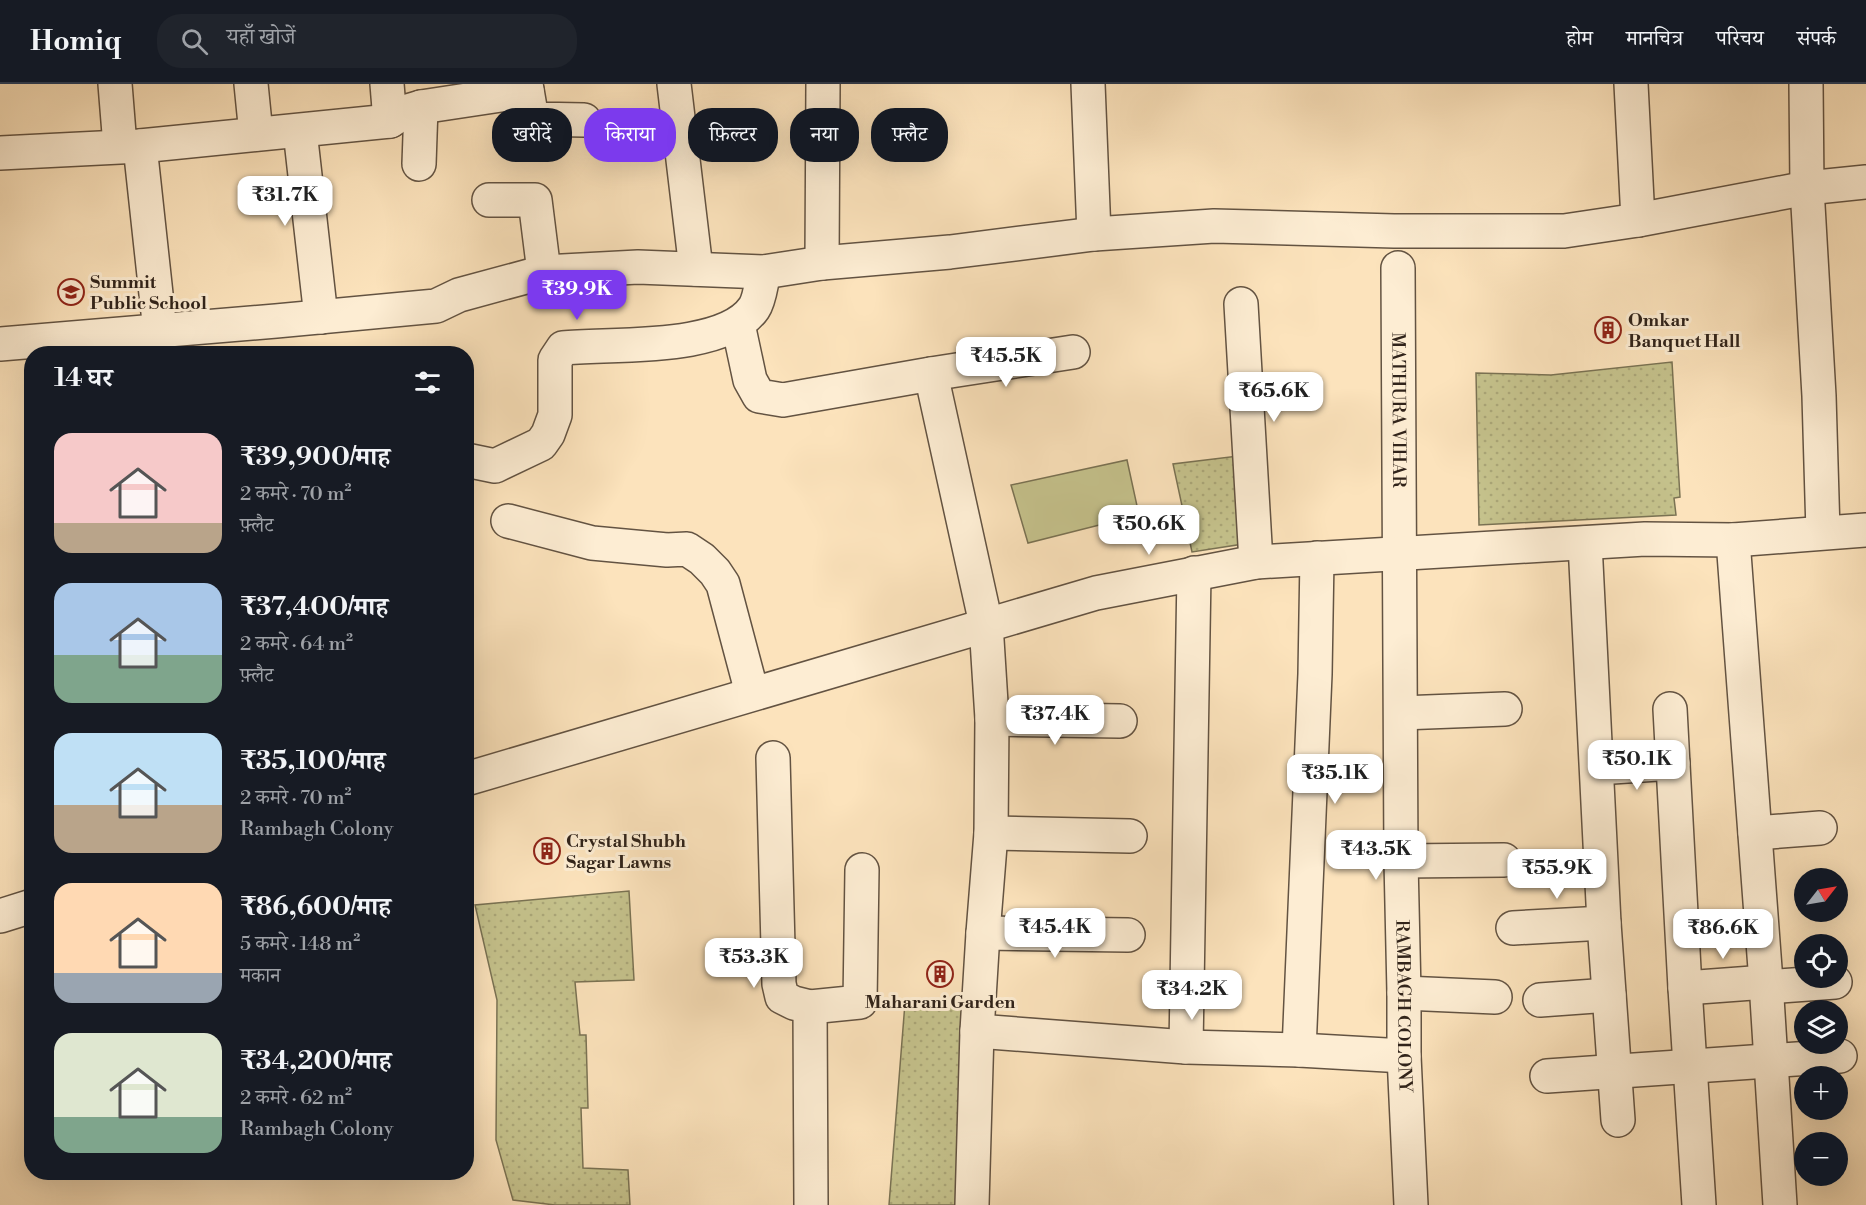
<!DOCTYPE html>
<html lang="hi">
<head>
<meta charset="utf-8">
<style>
  body { margin:0; font-family:"Libre Bodoni","Noto Serif Devanagari",serif; background:#20242c; color:#f1f3f6; height:100vh; display:flex; flex-direction:column; font-size:22px; white-space:nowrap }
  * { box-sizing:border-box; margin:0 }
  p { font-size:20px; color:#9ea1a6 }
  .icon { flex:none; width:33px; height:33px; fill:none; stroke:currentColor; stroke-width:2; stroke-linecap:round; stroke-linejoin:round }
  .map { position:relative; flex:1; overflow:hidden }
  .details { position:absolute; left:24px; top:262px; width:450px; height:834px; display:flex; flex-direction:column; background:#171b24; border-radius:24px; box-shadow:0 6px 24px #0002 }
  .details>* { flex:none }
  .guide { position:absolute; left:492px; top:24px; width:570px; height:54px; display:flex; gap:12px }
  .needle { width:39px; rotate:59deg }
  .tools { position:absolute; left:1794px; top:784px; display:grid; gap:12px }
  .tools a { display:grid; place-items:center; width:54px; height:54px; border-radius:50%; background:#171b24; box-shadow:0 6px 24px #0002; font-size:30px }
  .price { position:absolute; translate:-50% -51px; padding:0 14px; border-radius:12px; background:#fff; color:#222; font-size:20px; line-height:39px; filter:drop-shadow(0 2px 3px #0008) }
  .price::after { content:''; position:absolute; left:50%; top:36px; width:18px; height:14px; margin-left:-9px; background:inherit; clip-path:polygon(0 0,100% 0,50% 100%) }
  .price.selected { background:#7c3aed; color:#fff }
  ul { padding:0; list-style:none }
  li { display:flex; align-items:center; gap:18px; height:150px; padding:0 30px }
  li span { display:grid; place-items:center; flex:none; width:168px; height:120px; border-radius:18px; color:#555 }
  li>.icon { margin-inline-start:auto }
  span .icon { width:72px; height:72px; fill:#fffc; stroke-width:1 }
  li b { font-size:26px }
  h2 { display:flex; justify-content:space-between; align-items:center; height:72px; padding:0 30px; font-size:26px }
  .tag { padding:0 21px; border-radius:24px; background:#171b24; box-shadow:0 6px 24px #0002; font-size:21px; line-height:54px }
  .tag.selected { background:#7c3aed; color:#fff }
  header { display:flex; align-items:center; gap:36px; box-sizing:border-box; height:84px; padding:0 30px; background:#171b24; border-bottom:2px solid #363941 }
  header strong { font-size:28px }
  nav { display:flex; gap:33px; margin-inline-start:auto; font-size:21px }
  .search { width:420px; height:54px; background:#20242c; display:flex; align-items:center; gap:15px; box-sizing:border-box; padding:0 21px; border-radius:24px; color:#9ea1a6; font-size:22px }
  .map>svg:first-child { display:block }
  .grass { fill:url(#grass-dots); stroke:#7a7253; stroke-width:1.5 }
  .pitch { fill:#c5c28c; stroke:#7a7253; stroke-width:1.5 }
  .lines { fill:none; stroke-linecap:round; stroke-linejoin:round }
  .minor-casing { stroke:#635342; stroke-width:36 }
  .minor { stroke:#fdedd3; stroke-width:33 }
  .labels { text-anchor:middle; dominant-baseline:central; stroke-width:6; stroke-linejoin:round; paint-order:stroke }
  .poi-label { font-size:18px; font-weight:bold; fill:#30231a; stroke:#fdedd3; text-anchor:start }
  .street-label { font-size:18px; fill:#30231a; stroke:#fdedd3 }
</style>
</head>
<body>
<header>
<strong>Homiq</strong>
<div class="search"><svg class="icon" aria-label="search" viewBox="0 0 24 24"><circle cx="10" cy="10" r="6"/><path d="M15 15l6 6"/></svg>यहाँ खोजें</div>
<nav><a>होम</a><a>मानचित्र</a><a>परिचय</a><a>संपर्क</a></nav>
</header>
<div class="map">
<svg width="1866" height="1121" viewBox="0 0 1866 1121">
  <defs>
    <pattern id="grass-dots" width="8" height="8" patternUnits="userSpaceOnUse" patternTransform="scale(1.5)"><rect width="8" height="8" fill="#c5c28c"/><path d="M2 2h.1M6 6h.1" fill="none" stroke="#aaa678" stroke-width="1.8" stroke-linecap="round"/></pattern>
  </defs>
  <rect width="100%" height="100%" fill="#fce3bc"/>
  <filter id="stains"><feTurbulence type="fractalNoise" baseFrequency=".00333" numOctaves="4"/><feColorMatrix values="0 0 0 0 .2 0 0 0 0 .09 0 0 0 0 .02 0 0 0 .5 -.17"/></filter>
  <radialGradient id="worn" r=".72"><stop offset=".6" stop-color="#630" stop-opacity="0"/><stop offset="1" stop-color="#630" stop-opacity=".3"/></radialGradient>
  <!-- grass -->
  <g class="grass">
    <path d="M1672 278 1680 413 1674 414 1676 431 1479 441 1476 289 1551 291Z"/>
    <path d="M1238 372 1243 460 1192 468 1173 380Z"/>
    <path d="M629 807 634 896 575 898 580 951H586L588 1024H581L583 1084 628 1086 630 1121H555L513 1116 496 1056 497 916 475 821Z"/>
    <path d="M905 919 974 923 958 1121H889Z"/>
  </g>
  <!-- pitch -->
  <path class="pitch" d="M1127 376 1139 431 1028 459 1011 401Z"/>
  <g class="lines">
    <defs>
      <g id="minor">
        <path d="M115 0 120 62"/>
        <path d="M251 0 256 50"/>
        <path d="M387 0 390 37"/>
        <path d="M526 0 532 35 584 36"/>
        <path d="M674 0 696 185"/>
        <path d="M1088 0 1094 150"/>
        <path d="M1631 0 1638 136"/>
        <path d="M1806 0 1807 104 1819 312 1823 448"/>
        <path d="M300 47 321 233"/>
        <path d="M140 62 160 247"/>
        <path d="M0 69 140 62 390 37 404 28 421 23 527 7"/>
        <path d="M419 80 421 23"/>
        <path d="M489 116H535L544 188"/>
        <path d="M822 179 823 0"/>
        <path id="s1" d="M1398 184 1401 777 1404 909V972L1411 1121"/>
        <path d="M1241 220 1256 478"/>
        <path d="M738 240 750 296 759 312 783 316 931 290 986 540 992 635 991 749 983 849 977 947 972 1121"/>
        <path d="M0 260 276 237 436 222 459 211 544 188 638 183 764 188 822 179 950 168 1094 150 1214 142 1394 147H1564L1638 136 1807 104 1866 98"/>
        <path d="M931 290 1073 268"/>
        <path d="M466 376 495 382 541 360 548 350 555 331V276L563 264C611 259 724 268 754 224 760 215 761 199 764 188"/>
        <path d="M508 437 592 459 667 466 687 465 702 475 715 488 723 500 752 609"/>
        <path d="M1733 456 1766 898 1780 1121"/>
        <path d="M1585 459 1604 839 1618 1036"/>
        <path d="M1670 625 1685 904 1699 1121"/>
        <path d="M1401 629 1505 625"/>
        <path d="M992 635 1120 637"/>
        <path d="M773 674 779 900 782 913 794 919 810 923 811 1121"/>
        <path d="M1597 684 1673 679"/>
        <path d="M466 695 1096 509 1256 478 1645 455 1733 456 1866 446"/>
        <path d="M991 749 1130 752"/>
        <path d="M1755 749 1820 744"/>
        <path d="M1401 777 1504 776"/>
        <path d="M0 832 32 822"/>
        <path d="M1513 844 1604 839"/>
        <path d="M983 849 1128 851"/>
        <path d="M1766 903 1835 898"/>
        <path d="M1685 904 1766 898"/>
        <path d="M1404 909 1495 913"/>
        <path d="M1540 916 1609 911"/>
        <path d="M810 923 860 918 862 786"/>
        <path d="M977 947 1186 963 1299 966 1404 972"/>
        <path d="M1186 963 1194 489"/>
        <path d="M1299 966 1315 590 1317 474"/>
        <path d="M1547 992 1840 972"/>
      </g>
    </defs>
    <!-- minor casing -->
    <use href="#minor" class="minor-casing"/>
    <!-- minor -->
    <use href="#minor" class="minor"/>
  </g>
  <!-- icons -->
  <defs>
    <symbol id="school-ring" viewBox="-11 -11 22 22"><circle r="9.5" fill="#fdedd3" stroke="#8f2418" stroke-width="1.5"/><path d="M0-5L7-2L0 1L-7-2ZM-4 1L0 2.5L4 1V4Q0 6-4 4Z" fill="#8f2418"/></symbol>
    <symbol id="building-ring" viewBox="-11 -11 22 22"><circle r="9.5" fill="#fdedd3" stroke="#8f2418" stroke-width="1.5"/><path d="M-4-6H4V6H1V3H-1V6H-4ZM-2.5-4.3h1.7v1.8h-1.7ZM.8-4.3h1.7v1.8H.8ZM-2.5-1h1.7V.8h-1.7ZM.8-1h1.7V.8H.8Z" fill="#8f2418"/></symbol>
  </defs>
  <g fill-rule="evenodd">
    <use href="#school-ring" x="56" y="193" width="30" height="30"/>
    <use href="#building-ring" x="1593" y="231" width="30" height="30"/>
    <use href="#building-ring" x="532" y="752" width="30" height="30"/>
    <use href="#building-ring" x="925" y="875" width="30" height="30"/>
  </g>
  <g class="labels">
    <!-- poi labels -->
    <g class="poi-label">
      <text x="90" y="198">Summit<tspan x="90" dy="21">Public School</tspan></text>
      <text x="1628" y="236">Omkar<tspan x="1628" dy="21">Banquet Hall</tspan></text>
      <text x="566" y="757">Crystal Shubh<tspan x="566" dy="21">Sagar Lawns</tspan></text>
      <text x="940" y="918" text-anchor="middle">Maharani Garden</text>
    </g>
    <!-- street labels -->
    <g class="street-label">
      <text stroke="none"><textPath href="#s1" startOffset="142">MATHURA VIHAR</textPath></text>
      <text stroke="none"><textPath href="#s1" startOffset="738">RAMBAGH COLONY</textPath></text>
    </g>
  </g>
  <rect width="100%" height="100%" filter="url(#stains)"/>
  <rect width="100%" height="100%" fill="url(#worn)"/>
</svg>
<div class="tools">
<a><svg class="needle" viewBox="-14 -14 28 28"><path d="M0-13l5 13h-10z" fill="#e53935"/><path d="M0 13l5-13h-10z" fill="#9ea1a6"/></svg></a>
<a><svg class="icon" aria-label="locate" viewBox="0 0 24 24"><circle cx="12" cy="12" r="6"/><path d="M12 2v4M12 18v4M2 12h4M18 12h4"/></svg></a>
<a><svg class="icon" aria-label="layers" viewBox="0 0 24 24"><path d="M12 4l9 5-9 5-9-5zM3 14l9 5 9-5"/></svg></a>
<a>+</a>
<a>−</a>
</div>
<b class="price" style="left:285px;top:143px">₹31.7K</b>
<b class="price selected" style="left:577px;top:237px">₹39.9K</b>
<b class="price" style="left:1006px;top:304px">₹45.5K</b>
<b class="price" style="left:1274px;top:339px">₹65.6K</b>
<b class="price" style="left:1149px;top:472px">₹50.6K</b>
<b class="price" style="left:1055px;top:662px">₹37.4K</b>
<b class="price" style="left:1637px;top:707px">₹50.1K</b>
<b class="price" style="left:1335px;top:721px">₹35.1K</b>
<b class="price" style="left:1376px;top:797px">₹43.5K</b>
<b class="price" style="left:1557px;top:816px">₹55.9K</b>
<b class="price" style="left:1055px;top:875px">₹45.4K</b>
<b class="price" style="left:1723px;top:876px">₹86.6K</b>
<b class="price" style="left:754px;top:905px">₹53.3K</b>
<b class="price" style="left:1192px;top:937px">₹34.2K</b>
<div class="guide">
<a class="tag">खरीदें</a>
<a class="tag selected">किराया</a>
<a class="tag">फ़िल्टर</a>
<a class="tag">नया</a>
<a class="tag">फ़्लैट</a>
</div>
<section class="details">
<h2>14 घर<svg class="icon" aria-label="filters" viewBox="0 0 24 24"><path d="M4 7h16M4 17h16"/><circle cx="9" cy="7" r="2"/><circle cx="15" cy="17" r="2"/></svg></h2>
<ul>
<li><span style="background:linear-gradient(#f6c9c9 75%,#b9a48a 0)"><svg class="icon" aria-label="home" viewBox="0 0 24 24"><path d="M3 11l9-7 9 7M6 9v11h12V9"/></svg></span><div><b>₹39,900/माह</b><p>2 कमरे · 70 m²</p><p>फ़्लैट</p></div></li>
<li><span style="background:linear-gradient(#a9c7e8 60%,#7fa58c 0)"><svg class="icon" aria-label="home" viewBox="0 0 24 24"><path d="M3 11l9-7 9 7M6 9v11h12V9"/></svg></span><div><b>₹37,400/माह</b><p>2 कमरे · 64 m²</p><p>फ़्लैट</p></div></li>
<li><span style="background:linear-gradient(#bfe0f5 60%,#b9a48a 0)"><svg class="icon" aria-label="home" viewBox="0 0 24 24"><path d="M3 11l9-7 9 7M6 9v11h12V9"/></svg></span><div><b>₹35,100/माह</b><p>2 कमरे · 70 m²</p><p>Rambagh Colony</p></div></li>
<li><span style="background:linear-gradient(#ffd9b3 75%,#9aa5b1 0)"><svg class="icon" aria-label="home" viewBox="0 0 24 24"><path d="M3 11l9-7 9 7M6 9v11h12V9"/></svg></span><div><b>₹86,600/माह</b><p>5 कमरे · 148 m²</p><p>मकान</p></div></li>
<li><span style="background:linear-gradient(#dfe7d0 70%,#7fa58c 0)"><svg class="icon" aria-label="home" viewBox="0 0 24 24"><path d="M3 11l9-7 9 7M6 9v11h12V9"/></svg></span><div><b>₹34,200/माह</b><p>2 कमरे · 62 m²</p><p>Rambagh Colony</p></div></li>
</ul>
</section>
</div>
</body>
</html>
